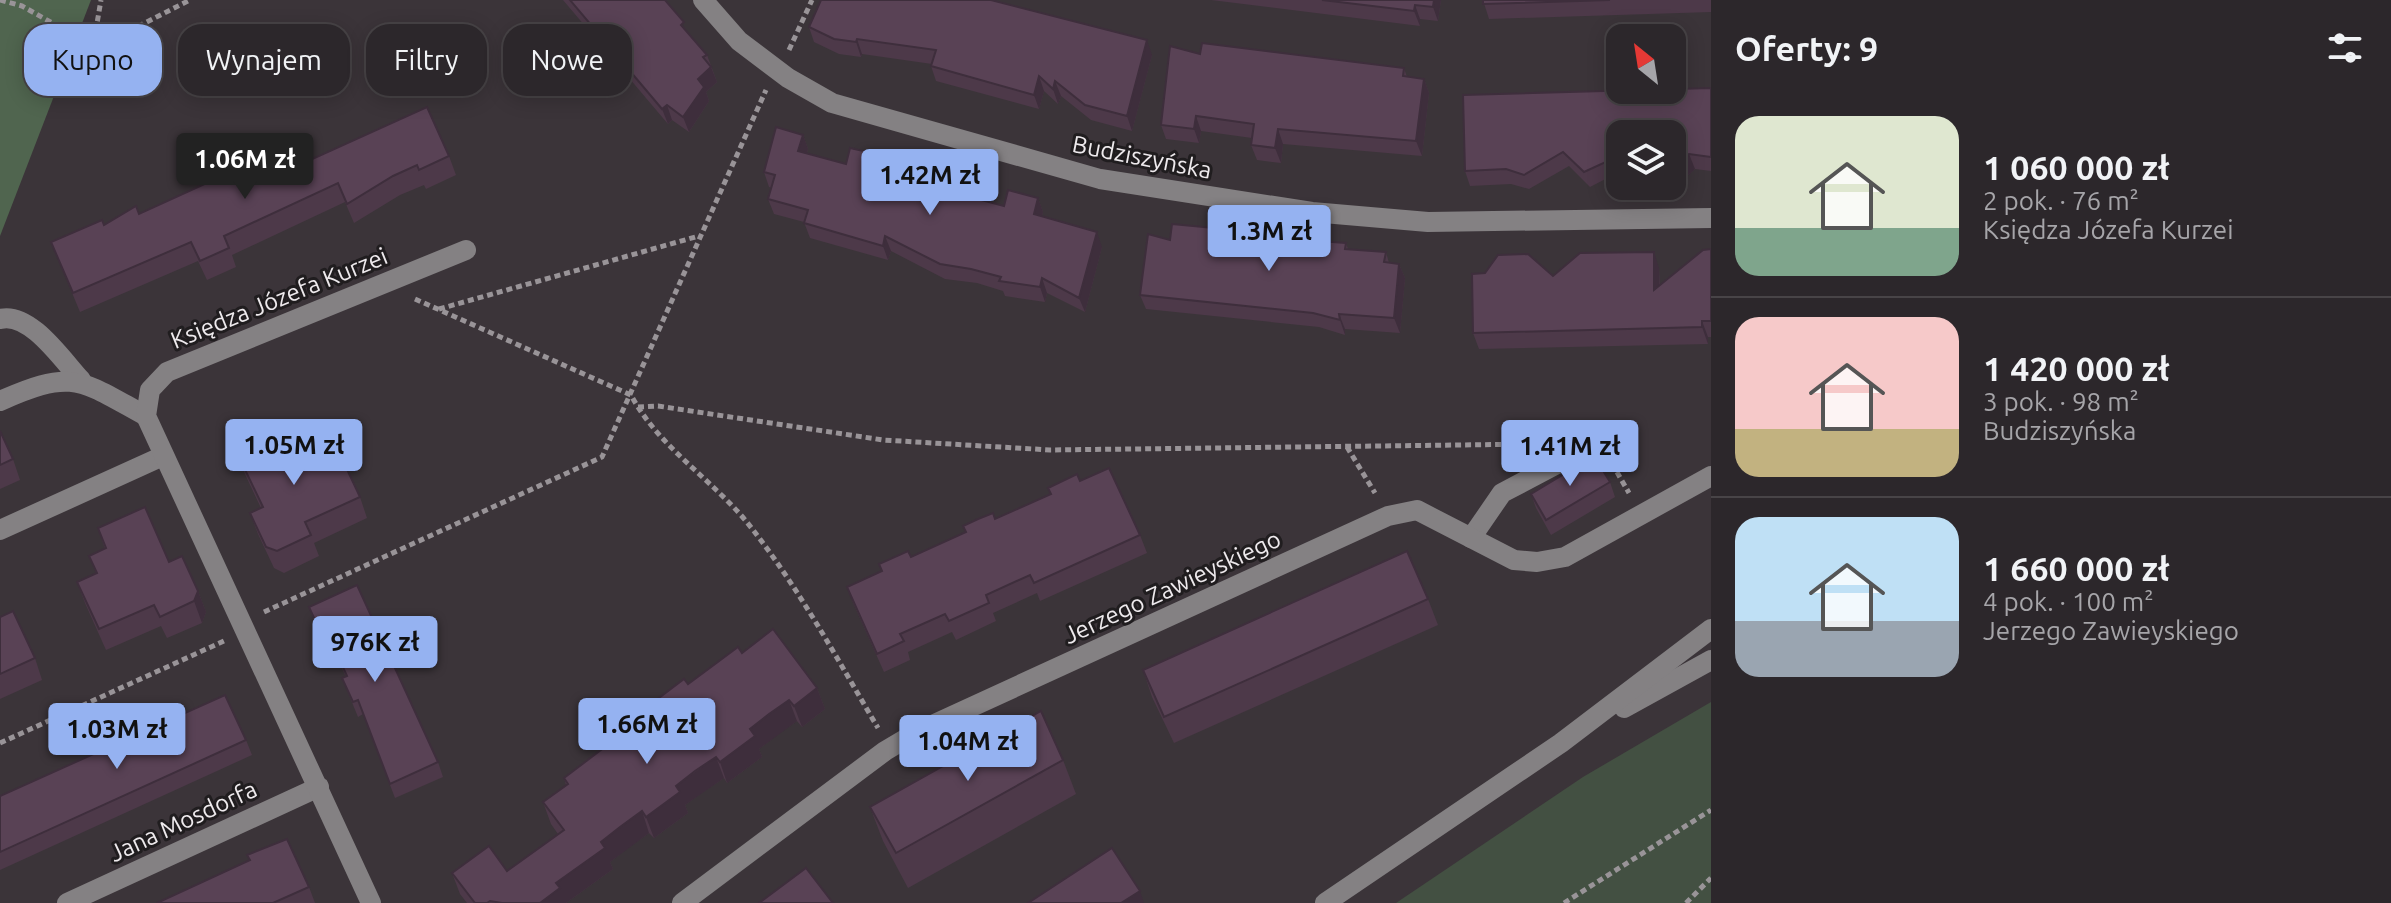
<!DOCTYPE html>
<html lang="pl">
<head>
<meta charset="utf-8">
<style>
  body { margin:0; font-family:Ubuntu,sans-serif; background:#383337; color:#f1f3f6; height:100vh; display:flex; flex-direction:column; font-size:30px; white-space:nowrap }
  * { box-sizing:border-box; margin:0 }
  p { font-size:26px; color:#a6a5a9 }
  .icon { flex:none; width:44px; height:44px; fill:none; stroke:currentColor; stroke-width:2; stroke-linecap:round; stroke-linejoin:round }
  .map { position:relative; flex:1; overflow:hidden }
  .drawer { display:flex; flex-direction:column; background:#2c272b; width:680px }
  .drawer>* { flex:none }
  .banner { position:absolute; left:24px; top:24px; width:760px; height:72px; display:flex; gap:16px }
  .needle { width:52px; rotate:330deg }
  .controls { position:absolute; left:1606px; top:24px; display:grid; gap:16px }
  .controls a { display:grid; place-items:center; width:80px; height:80px; border-radius:16px; background:#2c272b; box-shadow:0 4px 20px #0003,0 0 0 2px #484447; font-size:40px }
  .price { position:absolute; translate:-50% -68px; padding:0 18px; border-radius:8px; background:#95b2f1; color:#111; font-size:26px; line-height:52px; filter:drop-shadow(0 2px 4px #0008) }
  .price::after { content:''; position:absolute; left:50%; top:48px; width:24px; height:18px; margin-left:-12px; background:inherit; clip-path:polygon(0 0,100% 0,50% 100%) }
  .price.selected { background:#222; color:#fff }
  ul { padding:0; list-style:none }
  li { display:flex; align-items:center; gap:24px; height:200px; padding:0 24px }
  li+li { border-top:2px solid #484447 }
  li span { display:grid; place-items:center; flex:none; width:224px; height:160px; border-radius:24px; color:#555 }
  li>.icon { margin-inline-start:auto }
  span .icon { width:96px; height:96px; fill:#fffc; stroke-width:1 }
  li b { font-size:34px }
  h2 { display:flex; justify-content:space-between; align-items:center; height:96px; padding:0 24px; font-size:34px }
  .pill { padding:0 28px; border-radius:24px; background:#2c272b; box-shadow:0 4px 20px #0003,0 0 0 2px #484447; font-size:28px; line-height:72px }
  .pill.selected { background:#95b2f1; color:#111 }
  main { display:flex; flex:1; min-height:0 }
  .map>svg:first-child { display:block }
  .green { fill:#435042 }
  .forest { fill:#50654f }
  .lines { fill:none; stroke-linecap:round; stroke-linejoin:round }
  .path { stroke:#999498; stroke-width:5; stroke-dasharray:6 4; stroke-linecap:butt }
  .minor { stroke:#848183; stroke-width:20 }
  .wall { fill:#4d3949 }
  .shaded-wall { fill:#3e2e3c }
  .building { fill:#594255; stroke:#3e2e3c; stroke-width:2 }
  .labels { text-anchor:middle; dominant-baseline:central; stroke-width:6; stroke-linejoin:round; paint-order:stroke }
  .street-label { font-size:24px; fill:#eeeaed; stroke:#201d1f }
</style>
</head>
<body>
<main>
<div class="map">
<svg width="1711" height="903" viewBox="0 0 1711 903">
  <rect width="100%" height="100%" fill="#3b3439"/>
  <!-- green -->
  <path class="green" d="M1711 702V903H1396L1583 777Z"/>
  <!-- forest -->
  <path class="forest" d="M0 0H91L0 236Z"/>
  <g class="lines">
    <!-- path -->
    <g class="path">
      <path d="M0 0 22 6 77 37 94 41 121 35 190 0"/>
      <path d="M94 41 101 0"/>
      <path d="M789 50 812 0"/>
      <path d="M415 299 631 395C658 446 709 477 746 521 798 586 836 657 878 728"/>
      <path d="M439 309 699 236"/>
      <path d="M638 407 658 406 883 440 1050 450 1538 444"/>
      <path d="M1602 446 1629 493"/>
      <path d="M1347 447 1375 493"/>
      <path d="M264 612 602 457 766 90"/>
      <path d="M0 743 224 641"/>
      <path d="M1564 903 1711 810"/>
      <path d="M1686 903 1711 878"/>
    </g>
    <!-- minor -->
    <g class="minor">
      <path d="M703 0 739 41 788 78 832 103 1100 179 1312 212 1428 222 1711 218"/>
      <path d="M0 319C30 311 63 361 81 380"/>
      <path d="M0 401C74 368 80 380 146 416"/>
      <path d="M0 530 163 456"/>
      <path d="M1471 538 1502 493 1576 454"/>
      <path d="M1624 708 1711 660"/>
      <path d="M67 903 319 787"/>
      <path d="M371 903 146 416 150 390 167 372 466 250"/>
      <path d="M682 903 885 751 917 732 1388 516 1417 510 1514 560 1537 562 1565 557 1711 476"/>
      <path d="M1325 903 1561 743 1711 629"/>
    </g>
  </g>
  <!-- wall -->
  <g class="wall">
    <path d="M563 0H665L688 34 707 55 717 82 706 92 709 101 689 132 672 120 668 124Z"/>
    <path d="M1211 0H1441L1438 21 1420 19V26Z"/>
    <path d="M1483 0H1711V12L1489 19Z"/>
    <path d="M809 27 1152 55 1132 131 1091 120 1061 96 1058 104 1044 91 1039 109 936 81 931 66 932 64 862 54 861 57 839 54 814 42Z"/>
    <path d="M1200 54 1404 68 1407 77 1424 79 1429 93 1422 156 1283 144 1281 163 1257 160 1251 145 1252 138 1201 131 1199 143 1166 139 1161 125Z"/>
    <path d="M1711 88V171L1695 169 1678 184 1672 185V134H1620V175L1617 173 1590 187 1569 166 1529 189 1511 184 1470 186 1465 171Z"/>
    <path d="M803 135 808 149 807 153 846 164 881 155 886 170 885 174 925 184 960 177 965 192 964 196 1004 206 1038 198 1043 212 1042 216 1102 247 1085 312 1047 293 1045 302 1005 296 1003 291 977 283 945 279 891 251 888 260 810 238 804 222 774 214 768 199 772 188 769 187 764 172Z"/>
    <path d="M449 156 456 175 426 189 424 185 400 195 354 223 345 202 232 255 236 267 207 280 198 261 80 312 51 242 139 214 286 171Z"/>
    <path d="M1642 186H1669L1650 190Z"/>
    <path d="M1278 234 1280 238 1346 243 1348 249 1386 252 1389 263 1399 264 1405 278 1400 333 1345 329V335L1319 327 1146 309 1140 295 1170 240Z"/>
    <path d="M1711 249V337H1708V344L1479 349 1473 333 1553 276 1659 268 1660 285Z"/>
    <path d="M0 431 13 459 20 480 0 489Z"/>
    <path d="M237 453 360 497 367 518 314 543 319 556 284 573 274 568 258 534 250 513 261 508 245 474Z"/>
    <path d="M1080 481 1140 535 1147 553 1040 601 1037 593 993 613 996 621 956 640 952 632 908 652 910 660 884 672 854 605 847 587Z"/>
    <path d="M1610 482 1615 497 1551 535 1536 508 1531 494Z"/>
    <path d="M98 528 169 562 198 591 206 612 202 623 167 638 161 626 106 650 85 603 77 582 96 573 89 556 105 549Z"/>
    <path d="M1428 599 1438 625 1174 743 1152 697 1143 670Z"/>
    <path d="M309 607 438 762 443 777 395 798 363 714 358 717 342 678 346 677 330 643 325 646Z"/>
    <path d="M0 617 35 658 42 680 0 699Z"/>
    <path d="M742 653 817 688 825 709 802 727 797 721 777 735 759 749 762 757 727 783 724 778 703 792 685 805 688 813 654 838 649 833 628 848 610 862 613 869 566 903H467L460 894 452 873 507 871 558 834 551 824 543 802 566 785 564 778 612 741 610 735 688 684Z"/>
    <path d="M246 740 252 755 0 870V796Z"/>
    <path d="M1063 760 1076 794 908 888 883 841 870 807Z"/>
    <path d="M309 887 315 903H157Z"/>
  </g>
  <!-- shaded-wall -->
  <g class="shaded-wall">
    <path d="M1434 0H1441L1438 21 1433 7Z"/>
    <path d="M1415 5 1420 19V26L1414 11Z"/>
    <path d="M857 39 862 54 861 57 856 42Z"/>
    <path d="M1147 40 1152 55 1132 131 1127 116Z"/>
    <path d="M711 67 717 82 706 92 709 101 689 132 683 117 698 79Z"/>
    <path d="M1039 76 1044 91 1039 109 1034 95Z"/>
    <path d="M1424 79 1429 93 1422 156 1416 141Z"/>
    <path d="M1055 81 1061 96 1058 104 1053 89Z"/>
    <path d="M667 105 672 120 668 124 662 109Z"/>
    <path d="M1196 116 1201 131 1199 143 1194 129Z"/>
    <path d="M1278 129 1283 144 1281 163 1275 148Z"/>
    <path d="M803 135 808 149 804 165 798 151Z"/>
    <path d="M1689 154 1695 169 1678 184 1673 169Z"/>
    <path d="M881 155 886 170 882 186 877 172Z"/>
    <path d="M960 177 965 192 961 208 955 193Z"/>
    <path d="M1038 198 1043 212 1039 229 1034 214Z"/>
    <path d="M1097 232 1102 247 1085 312 1079 298Z"/>
    <path d="M885 236 891 251 888 260 883 246Z"/>
    <path d="M1654 252 1659 268 1660 306 1654 290Z"/>
    <path d="M1399 264 1405 278 1400 333 1394 318Z"/>
    <path d="M1042 278 1047 293 1045 302 1040 287Z"/>
    <path d="M1339 314 1345 329V335L1340 320Z"/>
    <path d="M1702 321 1708 337V344L1702 327Z"/>
    <path d="M198 591 206 612 202 623 194 601Z"/>
    <path d="M817 688 825 709 802 727 794 706Z"/>
    <path d="M789 700 797 721 759 749 762 757 727 783 720 762 750 729Z"/>
    <path d="M716 757 724 778 685 805 688 813 654 838 646 817 676 786Z"/>
    <path d="M642 811 649 833 610 862 613 869 566 903H540L556 883 601 842Z"/>
    <path d="M1140 891 1144 903H1121Z"/>
  </g>
  <!-- building -->
  <g class="building">
    <path d="M570 0H665L684 22 681 25 707 55 703 57 711 67 698 79 704 87 683 117 667 105 662 109Z"/>
    <path d="M821 0H991L1147 40 1127 116 1085 105 1055 81 1053 89 1039 76 1034 95 931 66 936 50 857 39 856 42 834 39 809 27Z"/>
    <path d="M1322 0H1434L1433 7 1415 5 1414 11Z"/>
    <path d="M1483 0H1610L1483 4Z"/>
    <path d="M1202 43 1404 68 1403 76 1424 79 1416 141 1278 129 1275 148 1251 145 1254 124 1196 116 1194 129 1161 125 1170 46 1200 54Z"/>
    <path d="M1711 88V157L1689 154 1672 170V134H1620V163L1612 159 1584 172 1563 152 1524 175 1506 169 1465 171 1463 95Z"/>
    <path d="M427 107 449 156 419 170 417 165 393 176 347 204 338 183 224 236 229 248 200 261 191 242 73 293 51 242 102 220 104 225 136 206 139 214 277 151 286 171Z"/>
    <path d="M776 127 803 135 798 151 846 164 850 148 881 155 877 172 925 184 929 168 944 173 960 177 955 193 1004 206 1008 190 1038 198 1034 214 1097 232 1079 298 1042 278 1040 287 999 281 1001 277 971 269 940 264 885 236 883 246 804 223 808 210 768 199 775 175 764 172Z"/>
    <path d="M1172 224 1278 234V238L1346 243 1345 249 1386 252 1384 262 1399 264 1394 318 1339 314 1340 320 1313 313 1140 295 1148 234 1170 240Z"/>
    <path d="M1711 249V321H1702V327L1473 333 1472 274 1485 273 1498 255 1528 254 1553 276 1580 253 1654 252V290L1703 250Z"/>
    <path d="M285 430 288 437 331 453 338 450 360 497 305 522 311 535 277 551 266 547 250 513 263 507 237 453Z"/>
    <path d="M0 431 13 459 0 465Z"/>
    <path d="M1594 456 1610 482 1546 520 1531 494Z"/>
    <path d="M1109 468 1140 535 1034 583 1030 575 986 595 989 603 949 621 945 614 900 634 904 641 877 654 847 587 882 571 879 564 908 551 911 557 966 532 963 526 978 519 993 513 995 519 1051 494 1048 488 1077 474 1080 481Z"/>
    <path d="M145 507 169 562 182 556 198 591 194 601 160 617 154 605 99 629 77 582 97 573 89 556 106 548 98 528Z"/>
    <path d="M1407 551 1428 599 1164 717 1143 670Z"/>
    <path d="M357 585 438 762 390 784 358 700 353 702 342 678 347 676 336 652 325 629 320 631 309 607Z"/>
    <path d="M13 611 35 658 0 674V617Z"/>
    <path d="M773 629 817 688 794 706 789 700 769 714 750 729 755 736 720 762 716 757 695 771 676 786 680 792 646 817 642 811 620 827 601 842 605 848 556 883 560 888 540 903H502L490 901 487 903H475L452 873 489 846 507 871 564 830 543 802 568 784 564 778 614 740 610 735 684 679 688 684 738 647 742 653Z"/>
    <path d="M225 695 246 740 0 852V796Z"/>
    <path d="M1041 711 1063 760 896 853 870 807Z"/>
    <path d="M287 839 309 887 273 903H157L250 860 247 855Z"/>
    <path d="M1112 848 1140 891 1121 903H1028Z"/>
    <path d="M806 868 833 903H759Z"/>
  </g>
  <g class="labels">
    <!-- street labels -->
    <g class="street-label">
      <text transform="translate(1142 157) rotate(11)">Budziszyńska</text>
      <text transform="translate(279 298) rotate(-22)">Księdza Józefa Kurzei</text>
      <text transform="translate(1172 587) rotate(-25)">Jerzego Zawieyskiego</text>
      <text transform="translate(183 821) rotate(-25)">Jana Mosdorfa</text>
    </g>
  </g>
</svg>
<div class="controls">
<a><svg class="needle" viewBox="-14 -14 28 28"><path d="M0-13l5 13h-10z" fill="#e53935"/><path d="M0 13l5-13h-10z" fill="#a6a5a9"/></svg></a>
<a><svg class="icon" aria-label="layers" viewBox="0 0 24 24"><path d="M12 4l9 5-9 5-9-5zM3 14l9 5 9-5"/></svg></a>
</div>
<b class="price selected" style="left:245px;top:201px">1.06M zł</b>
<b class="price" style="left:930px;top:217px">1.42M zł</b>
<b class="price" style="left:1269px;top:273px">1.3M zł</b>
<b class="price" style="left:294px;top:487px">1.05M zł</b>
<b class="price" style="left:1570px;top:488px">1.41M zł</b>
<b class="price" style="left:375px;top:684px">976K zł</b>
<b class="price" style="left:647px;top:766px">1.66M zł</b>
<b class="price" style="left:117px;top:771px">1.03M zł</b>
<b class="price" style="left:968px;top:783px">1.04M zł</b>
<div class="banner">
<a class="pill selected">Kupno</a>
<a class="pill">Wynajem</a>
<a class="pill">Filtry</a>
<a class="pill">Nowe</a>
</div>
</div>
<section class="drawer">
<h2>Oferty: 9<svg class="icon" aria-label="filters" viewBox="0 0 24 24"><path d="M4 7h16M4 17h16"/><circle cx="9" cy="7" r="2"/><circle cx="15" cy="17" r="2"/></svg></h2>
<ul>
<li><span style="background:linear-gradient(#dfe7d0 70%,#7fa58c 0)"><svg class="icon" aria-label="home" viewBox="0 0 24 24"><path d="M3 11l9-7 9 7M6 9v11h12V9"/></svg></span><div><b>1 060 000 zł</b><p>2 pok. · 76 m²</p><p>Księdza Józefa Kurzei</p></div></li>
<li><span style="background:linear-gradient(#f6c9c9 70%,#c2b280 0)"><svg class="icon" aria-label="home" viewBox="0 0 24 24"><path d="M3 11l9-7 9 7M6 9v11h12V9"/></svg></span><div><b>1 420 000 zł</b><p>3 pok. · 98 m²</p><p>Budziszyńska</p></div></li>
<li><span style="background:linear-gradient(#bfe0f5 65%,#9aa5b1 0)"><svg class="icon" aria-label="home" viewBox="0 0 24 24"><path d="M3 11l9-7 9 7M6 9v11h12V9"/></svg></span><div><b>1 660 000 zł</b><p>4 pok. · 100 m²</p><p>Jerzego Zawieyskiego</p></div></li>
</ul>
</section>
</main>
</body>
</html>
